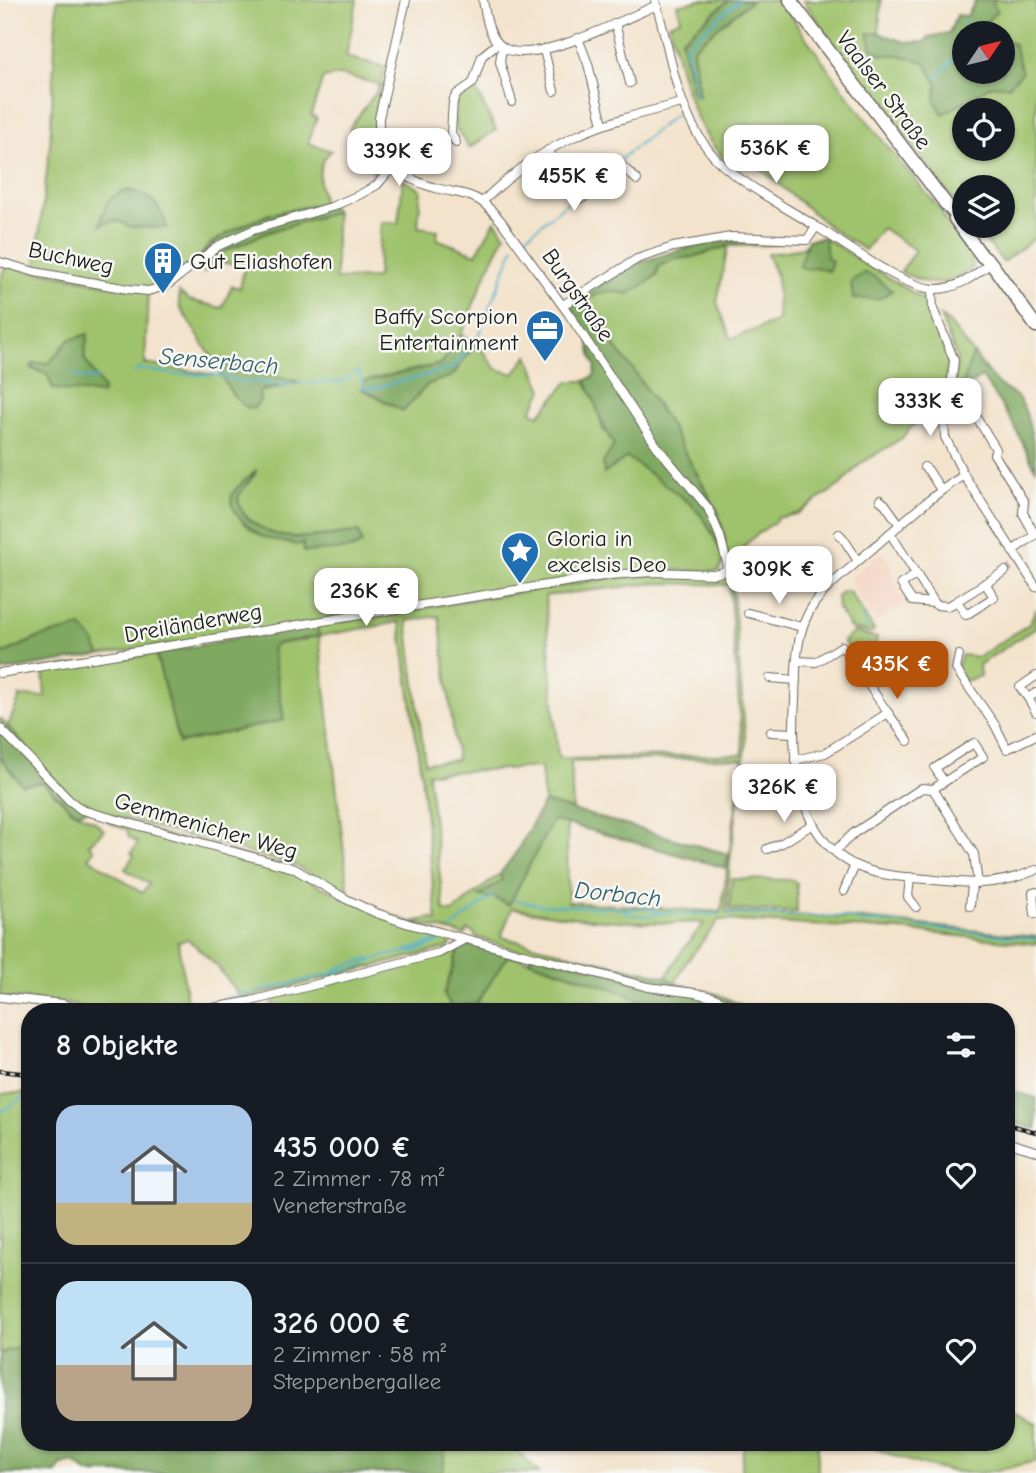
<!DOCTYPE html>
<html lang="de">
<head>
<meta charset="utf-8">
<style>
  body { margin:0; font-family:"Comic Neue",sans-serif; background:#20242c; color:#f1f3f6; height:100vh; display:flex; flex-direction:column; font-size:26px; white-space:nowrap }
  * { box-sizing:border-box; margin:0 }
  p { font-size:23px; color:#9ea1a6 }
  .icon { flex:none; width:38px; height:38px; fill:none; stroke:currentColor; stroke-width:2; stroke-linecap:round; stroke-linejoin:round }
  .map { position:relative; flex:1; overflow:hidden }
  .panel { position:absolute; left:21px; top:1003px; width:994px; height:448px; display:flex; flex-direction:column; background:#171b24; border-radius:28px; box-shadow:0 2px 5px #0004 }
  .panel>* { flex:none }
  .needle { width:46px; rotate:55deg }
  .buttons { position:absolute; left:952px; top:21px; display:grid; gap:14px }
  .buttons a { display:grid; place-items:center; width:63px; height:63px; border-radius:50%; background:#171b24; box-shadow:0 2px 5px #0004; font-size:35px }
  .price { position:absolute; translate:-50% -60px; padding:0 16px; border-radius:14px; background:#fff; color:#222; font-size:23px; line-height:46px; filter:drop-shadow(0 2px 4px #0008) }
  .price::after { content:''; position:absolute; left:50%; top:42px; width:21px; height:16px; margin-left:-10px; background:inherit; clip-path:polygon(0 0,100% 0,50% 100%) }
  .price.active { background:#b45309; color:#fff }
  ul { padding:0; list-style:none }
  li { display:flex; align-items:center; gap:21px; height:175px; padding:0 35px }
  li+li { border-top:2px solid #363941 }
  li span { display:grid; place-items:center; flex:none; width:196px; height:140px; border-radius:21px; color:#555 }
  li>.icon { margin-inline-start:auto }
  span .icon { width:84px; height:84px; fill:#fffc; stroke-width:1 }
  li b { font-size:30px }
  h2 { display:flex; justify-content:space-between; align-items:center; height:84px; padding:0 35px; font-size:30px }
  .map>svg:first-child { display:block }
  .built { fill:#f4d3c0 }
  .industrial { fill:#d0c0bc }
  .green { fill:#9fc26c; stroke:#5e6f44; stroke-width:2; fill-rule:evenodd }
  .forest { fill:#7fa860; stroke:#4e623e; stroke-width:2 }
  .lines { fill:none; stroke-linecap:round; stroke-linejoin:round }
  .stream { stroke:#4aaec9; stroke-width:2 }
  .street-tunnel { stroke:#c8bba9; stroke-width:8; stroke-dasharray:8 4; stroke-linecap:butt }
  .street-casing { stroke:#67625a; stroke-width:10 }
  .primary-casing { stroke:#67625a; stroke-width:15 }
  .street { stroke:#fff; stroke-width:8 }
  .primary { stroke:#fff; stroke-width:12 }
  .rail-casing { stroke:#1c1c1c; stroke-width:4.5 }
  .rail { stroke:#f6f6f2; stroke-width:2; stroke-dasharray:5; stroke-linecap:butt }
  .labels { text-anchor:middle; dominant-baseline:central; stroke-width:5; stroke-linejoin:round; paint-order:stroke }
  .street-label { font-size:23px; fill:#1c1c1c; stroke:#f6f6f2 }
  .poi-label { font-size:23px; fill:#1c1c1c; stroke:#f6f6f2; text-anchor:start }
  .water-label { font-size:24px; font-style:italic; fill:#315e6a; stroke:#f6f6f2 }
</style>
</head>
<body>
<div class="map">
<svg width="1036" height="1473" viewBox="0 0 1036 1473">
  <rect width="100%" height="100%" fill="#f6f6f2"/>
  <filter id="ink" filterUnits="userSpaceOnUse"><feTurbulence type="fractalNoise" baseFrequency=".0143" numOctaves="2"/><feDisplacementMap in="SourceGraphic" scale="14" xChannelSelector="R" yChannelSelector="G"/><feConvolveMatrix kernelMatrix="1 2 1 2 8 2 1 2 1" color-interpolation-filters="sRGB"/></filter>
  <filter id="wash" filterUnits="userSpaceOnUse"><feTurbulence type="fractalNoise" baseFrequency=".00686" numOctaves="4" result="noise"/><feDisplacementMap in="SourceGraphic" scale="28" xChannelSelector="R" yChannelSelector="G"/><feGaussianBlur stdDeviation="1.57" result="paint"/><feColorMatrix in="noise" values="0 0 0 0 0 0 0 0 0 0 0 0 0 0 0 0 0 1.4 0 .05"/><feComposite in="paint" operator="in"/></filter>
  <g filter="url(#wash)">
    <rect width="100%" height="100%" fill="#f3e3cc"/>
    <!-- built -->
    <path class="built" d="M882 551 895 570 891 572 897 581 894 583 906 602 876 622 851 584 852 577Z"/>
    <!-- industrial -->
    <path class="industrial" d="M511 1003 561 1006 597 1011 404 1012Z"/>
    <!-- green -->
    <g class="green">
      <path d="M57 0H357L346 57 385 67C377 107 368 126 385 164L377 179 374 172 350 145V127L377 91 379 84 341 75 323 78 311 115 317 118 308 143 331 151C314 166 320 184 323 204L269 214 211 243 198 258 164 285 148 289 35 269 50 145ZM128 190C151 195 161 205 166 228L131 227 116 220 101 225Z"/>
      <path d="M701 0H780C830 74 883 145 942 211L943 216 971 254 973 268C944 288 932 287 901 272L915 250 882 228 865 250 832 229 750 160 745 165 739 160 734 168C690 130 683 77 669 24L681 19 677 5Z"/>
      <path d="M803 0H881L879 33H869L883 55H899L925 62 937 84 936 101 943 114 992 85 1009 86 1014 44 1003 39V33H989L983 25 996 11 992 0H1036V237L1003 262 974 226H1003V187H964V214L836 47ZM964 110H1003V149H964Z"/>
      <path d="M474 86 496 130 469 148 455 127 456 100Z"/>
      <path d="M403 180 421 189 418 227 438 230 437 239 476 254 495 221 505 235 488 269 461 335 441 364 365 381 404 411 428 384 452 376 477 342 496 369 514 374 528 355 543 390 531 411 539 415 569 381H585L593 395 603 430 701 513 719 547 723 562 719 571 653 570 100 655 40 637 0 655V282L5 266 148 292 145 364 222 376 233 395C255 393 277 390 297 382L214 361 179 306V292L189 300 222 308 232 286 240 288 245 264 222 263 204 272 196 264 268 232 336 212V279L377 278 381 222 398 223ZM87 335 84 358 103 389H53L48 375 31 368 34 363 49 364 69 340ZM256 473 237 497C239 510 244 516 255 524 286 547 324 534 358 532L305 552 303 543 261 536 231 502Z"/>
      <path d="M828 240 926 301 948 361 947 379 939 410 912 426 902 438 860 464 840 485 797 514 776 518V521C748 541 745 540 731 572L718 512 669 424 635 372 596 322 583 301C605 289 606 289 629 294L657 276 659 266 675 259 693 257 728 246 717 302 731 339 778 321 777 277 767 254 803 248 806 245Z"/>
      <path d="M940 316 950 324 973 353 961 389 957 391 953 389 957 358Z"/>
      <path d="M652 575 723 576 732 578 746 745 731 852 726 912 853 918 1036 937V944L900 930 719 920 685 964 675 983 666 977 681 952 704 923C691 921 678 924 665 923 614 922 561 918 512 908L501 937 597 961 594 968 510 948 476 937 474 933 468 930 465 935 413 922 431 918 437 921 421 774 400 622 319 636 349 896 294 865 89 809 87 802 74 800 8 727 4 729 0 725V719L8 726 20 696 45 697 43 669 156 654 179 743 284 720 272 648 276 644 305 640 317 625 613 578ZM655 583 729 585 743 754 567 759 558 757 545 596ZM439 616 457 760 425 763 407 621ZM713 758 743 759 721 912 568 902 567 824 552 820 509 904 494 898 502 880 500 874 452 912 444 911 428 773 541 767 544 802 573 810 571 762Z"/>
      <path d="M849 591 874 630 872 633 851 629 838 609 837 596 842 592Z"/>
      <path d="M1036 609V627L979 665 980 676 965 681 956 669 962 655 978 657 1029 624Z"/>
      <path d="M854 632 877 638 871 663 863 670 843 641Z"/>
      <path d="M0 757 22 785 42 782 73 811 94 821 104 830 89 844 94 850 88 857 142 893 149 884 125 869 134 855 131 853 138 843 128 836V830L108 822V819L291 870 319 886 447 937 451 945 447 948 242 999 217 966 188 939 178 942 188 1008 159 1012 91 1011 65 1003 0 997Z"/>
      <path d="M732 879 792 880 797 883V912L729 909Z"/>
      <path d="M459 947 444 995 451 1006 404 1012H269L275 997 446 954Z"/>
      <path d="M509 954 614 989 667 1011 597 1012 539 1004H476Z"/>
      <path d="M8 1093H30V1344L0 1353V1095Z"/>
      <path d="M1006 1407 1036 1423V1461C1017 1465 996 1472 977 1473 937 1473 896 1458 861 1442H1006Z"/>
      <path d="M445 1442H508L539 1473H443Z"/>
      <path d="M744 1442H818V1473H741Z"/>
    </g>
    <!-- forest -->
    <g class="forest">
      <path d="M729 0H752L693 48 699 96 693 95 681 40Z"/>
      <path d="M976 0H992L997 11 983 25 989 33H964V72H1003V39L1014 44 1022 72 1009 86 992 85 943 114 935 101 937 84 925 62 899 55H883L872 49 868 33H879L905 42H925L929 37 949 33 957 15 967 16Z"/>
      <path d="M128 190C151 195 161 205 167 228L131 227 116 220 100 225C104 205 107 196 128 190Z"/>
      <path d="M323 204 331 206 336 212 268 232 196 264C204 241 246 223 268 215 284 209 305 208 323 204Z"/>
      <path d="M825 237 827 258 832 261 829 271 814 267 808 270 799 266 808 240Z"/>
      <path d="M735 240 782 242 772 245 728 246 693 257 675 259 659 266C654 284 642 283 629 294 607 290 603 290 584 302L596 322 635 372 669 424 718 512 725 538V542L719 547 708 524 691 504 627 457 604 474 603 463 614 445C599 424 598 403 585 381L594 376 596 367 591 355 588 336 571 307 574 302 631 265 696 245Z"/>
      <path d="M864 273C878 275 882 285 892 291L878 299H853L851 281Z"/>
      <path d="M88 334 84 358 103 389 102 394 53 389 48 375 31 367 34 363H49L69 340Z"/>
      <path d="M461 335 477 342 452 376 428 384 403 411 362 389 365 381 441 364Z"/>
      <path d="M973 353C982 364 991 379 1002 387 1008 392 1016 394 1020 400 1029 414 1036 454 1036 470L1011 420 982 377 961 389Z"/>
      <path d="M214 361 299 382 265 389 259 393 260 401 253 409C234 406 222 376 214 361Z"/>
      <path d="M257 470 238 497C239 510 244 516 255 524 286 547 324 534 359 532L362 544 351 549 304 552 303 543 298 545C287 542 270 541 260 535 248 528 225 508 233 493 239 484 249 477 257 470Z"/>
      <path d="M317 625 319 636 277 644 272 648 284 720 179 743 156 654 256 634Z"/>
      <path d="M81 627 93 640 100 655 3 671 2 666H0V655L40 637Z"/>
      <path d="M8 727 74 800 87 802 89 809 79 813 74 811 42 782 22 785 0 757V732Z"/>
      <path d="M544 802 728 854 726 868 553 820 509 905 494 898 479 896 502 880 500 874 517 851Z"/>
      <path d="M469 943 509 954 476 1004 451 1006 444 995 459 947Z"/>
      <path d="M531 953 593 968 597 961 666 977 671 982 717 994 755 1011H667L614 989 534 962 529 959Z"/>
      <path d="M1012 1091 1036 1098V1129L1011 1122 1007 1113Z"/>
      <path d="M30 1344V1442H445L443 1473H87C79 1464 72 1460 60 1466L57 1473H0V1353Z"/>
    </g>
    <g class="lines">
      <!-- stream -->
      <g class="stream">
        <path d="M965 22 968 33"/>
        <path d="M937 78 956 56 955 48 964 41"/>
        <path d="M697 97 686 45 739 0"/>
        <path d="M579 193 676 114"/>
        <path d="M522 240 573 198"/>
        <path d="M135 373 139 369 173 374 218 375 245 383 256 382 280 385 303 383"/>
        <path d="M74 374 80 378H98"/>
        <path d="M308 383 342 382 358 371 364 388 370 389 452 369 477 339 514 247"/>
        <path d="M862 617 867 629"/>
        <path d="M859 646 861 650 866 651 868 642"/>
        <path d="M514 900 541 905 616 908 625 910 629 914C638 915 651 918 658 913L720 914"/>
        <path d="M626 909H651L657 912"/>
        <path d="M728 914 844 917 869 923 875 921 908 925"/>
        <path d="M914 926 1036 939"/>
        <path d="M451 929 489 898H493"/>
        <path d="M406 951 437 941"/>
        <path d="M334 970 353 963 371 959"/>
        <path d="M255 992 362 966C393 947 414 958 442 940"/>
        <path d="M222 1002 225 998 234 997 241 993 251 994"/>
        <path d="M0 1113 25 1096"/>
      </g>
    </g>
  </g>
  <g filter="url(#ink)">
    <g class="lines">
      <!-- street-tunnel -->
      <path class="street-tunnel" d="M1005 571 1011 567"/>
      <defs>
        <g id="street">
          <path d="M483 0C486 17 488 38 504 48 534 66 625 19 657 5"/>
          <path d="M655 0C670 47 674 100 702 141 710 153 720 164 731 172 758 193 788 209 817 227 845 244 902 287 934 289 956 290 974 276 991 263"/>
          <path d="M615 23 630 83"/>
          <path d="M578 38 588 64 603 124"/>
          <path d="M502 47 500 62 512 102"/>
          <path d="M544 50 554 91"/>
          <path d="M456 143 451 133 453 101 457 94 473 83 482 56 498 43"/>
          <path d="M548 150 577 199 583 198 622 166 637 180"/>
          <path d="M482 202C547 139 596 124 682 103"/>
          <path d="M0 262 35 272 128 289 148 291 166 286 218 246 253 230 331 207 359 195 377 185 394 165"/>
          <path d="M932 289 933 309 954 360 952 379 943 410 945 437 964 475 1036 587"/>
          <path d="M563 305 637 259 673 247 731 237 807 240 816 227"/>
          <path d="M948 395 966 400 996 449 994 454 1024 502 1023 513 1035 535 1012 551"/>
          <path d="M924 467 928 470 941 490"/>
          <path d="M964 475C925 500 892 532 857 562 838 579 818 593 807 616 795 641 796 673 795 700 791 761 796 844 864 869 884 876 906 877 927 879 969 884 996 887 1036 870"/>
          <path d="M880 500 885 504 900 525"/>
          <path d="M890 533 936 605 947 606 952 604 1005 571"/>
          <path d="M839 534 843 538 858 561"/>
          <path d="M776 556 781 557 826 588"/>
          <path d="M916 575 901 584 912 601 934 603"/>
          <path d="M957 601 966 615 994 597 985 583"/>
          <path d="M748 613 802 627"/>
          <path d="M959 655 956 669 995 725 1007 749 1036 735"/>
          <path d="M0 673 609 575 653 572 714 574 726 571 727 563 720 536 708 508 658 448 568 313 501 221C494 213 487 204 477 199 466 193 452 192 440 189 402 180 378 161 379 118L406 0"/>
          <path d="M1036 676 1020 687 1028 698 1036 693"/>
          <path d="M770 678 796 680"/>
          <path d="M1028 698 1036 712"/>
          <path d="M888 713 908 741"/>
          <path d="M0 728 69 800 82 810 293 868 346 899 376 913 409 924 648 987 695 993 712 997 745 1012"/>
          <path d="M771 732 794 733"/>
          <path d="M795 760 825 753 888 713 842 646 816 662 798 661"/>
          <path d="M770 786 799 787"/>
          <path d="M933 789 983 757 974 743 935 768 944 782"/>
          <path d="M767 849 782 843 813 824"/>
          <path d="M835 851 854 833 922 788 933 789 974 854 978 884"/>
          <path d="M910 877 908 897 916 907"/>
          <path d="M844 891 855 865"/>
          <path d="M970 906 972 884"/>
          <path d="M1035 914 1033 893 1036 892"/>
          <path d="M0 997 63 1004 85 1012"/>
          <path d="M190 1012 251 1001 439 953 465 939"/>
          <path d="M1006 1142 1036 1151"/>
        </g>
        <g id="primary">
          <path d="M790 0 946 204 964 224"/>
          <path d="M955 219 982 256 991 263 1036 326"/>
        </g>
      </defs>
      <!-- street casing -->
      <use href="#street" class="street-casing"/>
      <!-- primary casing -->
      <use href="#primary" class="primary-casing"/>
      <!-- street -->
      <use href="#street" class="street"/>
      <!-- primary -->
      <use href="#primary" class="primary"/>
      <defs>
        <g id="rail">
          <path d="M453 1012 512 1008 568 1012"/>
          <path d="M0 1071 30 1074"/>
          <path d="M1006 1124 1036 1132"/>
        </g>
      </defs>
      <!-- rail casing -->
      <use href="#rail" class="rail-casing"/>
      <!-- rail -->
      <use href="#rail" class="rail"/>
    </g>
  </g>
  <!-- icons -->
  <defs>
    <symbol id="building-pin" viewBox="-11 -11 22 30"><path d="M0 17L-7.5 6A9.5 9.5 0 1 1 7.5 6Z" fill="#1f6fb2" stroke="#f6f6f2"/><path d="M-4-6H4V6H1V3H-1V6H-4ZM-2.5-4.3h1.7v1.8h-1.7ZM.8-4.3h1.7v1.8H.8ZM-2.5-1h1.7V.8h-1.7ZM.8-1h1.7V.8H.8Z" fill="#fff"/></symbol>
    <symbol id="office-pin" viewBox="-11 -11 22 30"><path d="M0 17L-7.5 6A9.5 9.5 0 1 1 7.5 6Z" fill="#1f6fb2" stroke="#f6f6f2"/><path d="M-6-3h4V-5.5h4V-3h4V5H-6ZM-1-4.5V-3h2v-1.5ZM-6 0V1H6V0Z" fill="#fff"/></symbol>
    <symbol id="sight-pin" viewBox="-11 -11 22 30"><path d="M0 17L-7.5 6A9.5 9.5 0 1 1 7.5 6Z" fill="#1f6fb2" stroke="#f6f6f2"/><path d="M0-6L1.8-2.2L6-1.7L2.9 1.2L3.7 5.4L0 3.3L-3.7 5.4L-2.9 1.2L-6-1.7L-1.8-2.2Z" fill="#fff"/></symbol>
  </defs>
  <g fill-rule="evenodd">
    <use href="#building-pin" x="141" y="239" width="44" height="60"/>
    <use href="#office-pin" x="523" y="307" width="44" height="60"/>
    <use href="#sight-pin" x="498" y="529" width="44" height="60"/>
  </g>
  <g class="labels">
    <!-- street labels -->
    <g class="street-label">
      <text transform="translate(884 90) rotate(53)">Vaalser Straße</text>
      <text transform="translate(71 258) rotate(12)">Buchweg</text>
      <text transform="translate(578 295) rotate(55)">Burgstraße</text>
      <text transform="translate(193 623) rotate(-10)">Dreiländerweg</text>
      <text transform="translate(206 826) rotate(16)">Gemmenicher Weg</text>
    </g>
    <!-- poi labels -->
    <g class="poi-label">
      <text x="190" y="261">Gut Eliashofen</text>
      <text x="518" y="316" text-anchor="end">Baffy Scorpion<tspan x="518" dy="26">Entertainment</tspan></text>
      <text x="547" y="538">Gloria in<tspan x="547" dy="26">excelsis Deo</tspan></text>
    </g>
    <!-- water labels -->
    <g class="water-label">
      <text transform="translate(219 361) rotate(5)">Senserbach</text>
      <text transform="translate(618 894) rotate(6)">Dorbach</text>
    </g>
  </g>
</svg>
<div class="buttons">
<a><svg class="needle" viewBox="-14 -14 28 28"><path d="M0-13l5 13h-10z" fill="#e53935"/><path d="M0 13l5-13h-10z" fill="#9ea1a6"/></svg></a>
<a><svg class="icon" aria-label="locate" viewBox="0 0 24 24"><circle cx="12" cy="12" r="6"/><path d="M12 2v4M12 18v4M2 12h4M18 12h4"/></svg></a>
<a><svg class="icon" aria-label="layers" viewBox="0 0 24 24"><path d="M12 4l9 5-9 5-9-5zM3 14l9 5 9-5"/></svg></a>
</div>
<b class="price" style="left:776px;top:185px">536K €</b>
<b class="price" style="left:399px;top:188px">339K €</b>
<b class="price" style="left:574px;top:213px">455K €</b>
<b class="price" style="left:930px;top:438px">333K €</b>
<b class="price" style="left:779px;top:606px">309K €</b>
<b class="price" style="left:366px;top:628px">236K €</b>
<b class="price active" style="left:897px;top:701px">435K €</b>
<b class="price" style="left:784px;top:824px">326K €</b>
<section class="panel">
<h2>8 Objekte<svg class="icon" aria-label="filters" viewBox="0 0 24 24"><path d="M4 7h16M4 17h16"/><circle cx="9" cy="7" r="2"/><circle cx="15" cy="17" r="2"/></svg></h2>
<ul>
<li><span style="background:linear-gradient(#a9c7e8 70%,#c2b280 0)"><svg class="icon" aria-label="home" viewBox="0 0 24 24"><path d="M3 11l9-7 9 7M6 9v11h12V9"/></svg></span><div><b>435 000 €</b><p>2 Zimmer · 78 m²</p><p>Veneterstraße</p></div><svg class="icon" aria-label="heart" viewBox="0 0 24 24"><path d="M12 20l-8-8c-3-5 5-10 8-4 3-6 11-1 8 4z"/></svg></li>
<li><span style="background:linear-gradient(#bfe0f5 60%,#b9a48a 0)"><svg class="icon" aria-label="home" viewBox="0 0 24 24"><path d="M3 11l9-7 9 7M6 9v11h12V9"/></svg></span><div><b>326 000 €</b><p>2 Zimmer · 58 m²</p><p>Steppenbergallee</p></div><svg class="icon" aria-label="heart" viewBox="0 0 24 24"><path d="M12 20l-8-8c-3-5 5-10 8-4 3-6 11-1 8 4z"/></svg></li>
</ul>
</section>
</div>
</body>
</html>
